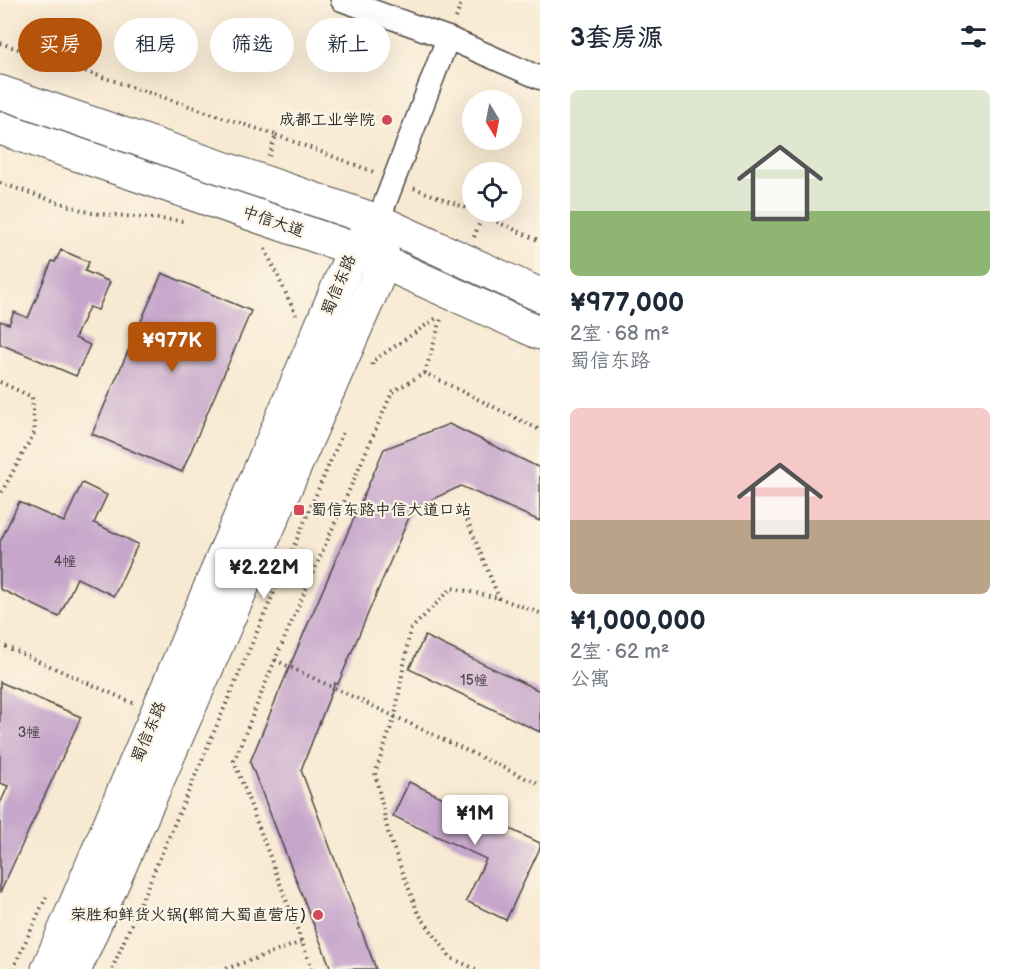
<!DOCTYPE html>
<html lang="zh">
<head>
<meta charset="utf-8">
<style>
  body { margin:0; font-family:"Balsamiq Sans","LXGW WenKai TC",sans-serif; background:#f2f2f3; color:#1f2937; height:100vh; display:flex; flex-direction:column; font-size:22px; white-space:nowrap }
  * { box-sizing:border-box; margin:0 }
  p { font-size:20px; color:#747a83 }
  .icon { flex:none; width:33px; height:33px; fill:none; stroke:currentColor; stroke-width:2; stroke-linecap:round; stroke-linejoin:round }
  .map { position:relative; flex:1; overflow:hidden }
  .side { display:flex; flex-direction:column; background:#fff; width:480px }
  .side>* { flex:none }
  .banner { position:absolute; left:18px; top:18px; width:432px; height:54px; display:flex; gap:12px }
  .needle { width:39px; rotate:170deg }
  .buttons { position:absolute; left:462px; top:90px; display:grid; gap:12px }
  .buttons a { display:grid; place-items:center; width:60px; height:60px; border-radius:50%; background:#fff; box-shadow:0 6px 24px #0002; font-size:30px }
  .price { position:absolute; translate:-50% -51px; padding:0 14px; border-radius:6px; background:#fff; color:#222; font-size:20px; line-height:39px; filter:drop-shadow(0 2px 3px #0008) }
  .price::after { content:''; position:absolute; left:50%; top:36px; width:18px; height:14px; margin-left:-9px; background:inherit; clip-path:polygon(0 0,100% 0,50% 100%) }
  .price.current { background:#b45309; color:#fff }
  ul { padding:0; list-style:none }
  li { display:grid; align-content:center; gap:12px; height:318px; padding:0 30px }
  li span { display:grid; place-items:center; height:186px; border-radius:9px; color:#555 }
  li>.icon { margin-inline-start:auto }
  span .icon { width:108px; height:108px; fill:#fffc; stroke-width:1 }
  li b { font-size:26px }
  h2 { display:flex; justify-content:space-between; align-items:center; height:72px; padding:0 30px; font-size:26px }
  .chip { padding:0 21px; border-radius:27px; background:#fff; box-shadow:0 6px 24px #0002; font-size:21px; line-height:54px }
  .chip.current { background:#b45309; color:#fff }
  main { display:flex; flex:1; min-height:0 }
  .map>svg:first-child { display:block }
  .building { fill:#c6a6cb }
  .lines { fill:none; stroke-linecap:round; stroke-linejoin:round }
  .street-casing { stroke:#4a4844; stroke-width:25 }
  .secondary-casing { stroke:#4a4844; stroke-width:35 }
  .primary-casing { stroke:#4a4844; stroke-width:35 }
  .path { stroke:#4a4844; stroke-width:4; stroke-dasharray:1.5 4.5; stroke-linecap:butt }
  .street { stroke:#fff; stroke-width:22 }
  .secondary { stroke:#fff; stroke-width:33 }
  .primary { stroke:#fff; stroke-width:33 }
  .poi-dot { fill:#d1495b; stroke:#fcf5e5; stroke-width:2 }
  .labels { text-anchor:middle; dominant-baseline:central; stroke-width:4.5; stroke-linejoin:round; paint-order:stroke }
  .number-label { font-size:14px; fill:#524a53 }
  .poi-label { font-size:16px; fill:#2b2b2b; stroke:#fcf5e5; text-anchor:end }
  .street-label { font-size:16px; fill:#2b2b2b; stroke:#fcf5e5 }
</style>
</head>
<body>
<main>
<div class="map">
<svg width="540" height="969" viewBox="0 0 540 969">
  <rect width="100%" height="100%" fill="#fcf5e5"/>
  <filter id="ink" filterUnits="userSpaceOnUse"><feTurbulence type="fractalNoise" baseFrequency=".0167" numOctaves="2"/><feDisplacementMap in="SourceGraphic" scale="12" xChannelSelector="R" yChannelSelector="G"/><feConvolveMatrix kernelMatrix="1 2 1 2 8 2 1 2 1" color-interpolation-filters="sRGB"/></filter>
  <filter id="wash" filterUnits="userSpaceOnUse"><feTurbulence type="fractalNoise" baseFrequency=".008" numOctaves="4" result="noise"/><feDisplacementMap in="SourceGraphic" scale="24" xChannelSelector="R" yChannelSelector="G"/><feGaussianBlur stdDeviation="1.35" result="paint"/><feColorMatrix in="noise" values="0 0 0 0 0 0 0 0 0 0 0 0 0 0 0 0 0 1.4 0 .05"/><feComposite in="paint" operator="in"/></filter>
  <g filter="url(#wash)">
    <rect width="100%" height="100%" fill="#f8e9d2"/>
    <g id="blocks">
      <!-- building -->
      <g class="building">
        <path d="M61 250 89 262 85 271 110 282 98 310 89 307 75 338 90 345 76 376 0 344V321L9 324 14 312 28 318 52 261 55 262Z"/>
        <path d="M162 273 251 311 182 472 92 434Z"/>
        <path d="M449 424 540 468V521L461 486 413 508 338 684 335 683 301 770 376 969H331L250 762 291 663 384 449Z"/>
        <path d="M82 483 107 495 94 523 138 544 114 596 77 578 59 617 0 589V542L19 502 64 522Z"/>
        <path d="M425 636 540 691V732L409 669Z"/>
        <path d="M0 682 81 717 0 893V804L8 786 0 783Z"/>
        <path d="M409 782 540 843V848L506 920 466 901 486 859 393 816Z"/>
      </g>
    </g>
  </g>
  <g filter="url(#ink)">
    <use href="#blocks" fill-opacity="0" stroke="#4a4844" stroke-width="1.5"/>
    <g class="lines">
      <defs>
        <g id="street">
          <path d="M342 0 448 38 540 78"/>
          <path d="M378 221 448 38"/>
        </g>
        <g id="secondary">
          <path d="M48 969 354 249 378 221"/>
          <path d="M75 969 384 263 380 235"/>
        </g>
        <g id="primary">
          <path d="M0 92 378 221 540 295"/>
          <path d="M0 128 354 249 540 333"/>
        </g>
      </defs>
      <!-- street casing -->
      <use href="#street" class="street-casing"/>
      <!-- secondary casing -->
      <use href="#secondary" class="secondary-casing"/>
      <!-- primary casing -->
      <use href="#primary" class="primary-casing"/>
      <!-- path -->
      <g class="path">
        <path d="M456 18 462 0"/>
        <path d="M0 43 276 135 269 156"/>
        <path d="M276 135 374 172"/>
        <path d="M0 183 91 213 183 221"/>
        <path d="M414 188 472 210"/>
        <path d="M475 212 540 241"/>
        <path d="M474 237 483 214"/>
        <path d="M265 249 296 315"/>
        <path d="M372 365 373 361 438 317"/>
        <path d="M425 373 442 316"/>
        <path d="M0 382 32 397 35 432 0 495"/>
        <path d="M467 520 499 598 540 613"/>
        <path d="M0 644 133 703"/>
        <path d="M275 660 540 785"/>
        <path d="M13 969 47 895"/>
        <path d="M112 969 343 432"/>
        <path d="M226 969 302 942"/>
        <path d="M312 969 234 761 275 660 392 392 425 373 540 430"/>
        <path d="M476 969 451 958 418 913 389 836 375 773 395 716 410 630 452 588 499 598"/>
      </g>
      <!-- street -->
      <use href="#street" class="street"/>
      <!-- secondary -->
      <use href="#secondary" class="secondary"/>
      <!-- primary -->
      <use href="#primary" class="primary"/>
    </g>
  </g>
  <!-- markers -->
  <g class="poi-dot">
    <circle cx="387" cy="120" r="6"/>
    <rect x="293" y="504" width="12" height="12" rx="3"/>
    <circle cx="318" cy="915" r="6"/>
  </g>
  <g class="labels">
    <!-- number labels -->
    <g class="number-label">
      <text x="65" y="561">4幢</text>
      <text x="474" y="680">15幢</text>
      <text x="29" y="732">3幢</text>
    </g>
    <!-- poi labels -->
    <g class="poi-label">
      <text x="375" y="120">成都工业学院</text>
      <text x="311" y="510" text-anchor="start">蜀信东路中信大道口站</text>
      <text x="306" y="915">荣胜和鲜货火锅(郫筒大蜀直营店)</text>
    </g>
    <!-- street labels -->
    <g class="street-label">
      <text transform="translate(273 222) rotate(19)">中信大道</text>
      <text transform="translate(339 285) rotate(-67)">蜀信东路</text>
      <text transform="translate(149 732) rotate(-67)">蜀信东路</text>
    </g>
  </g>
</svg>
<div class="buttons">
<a><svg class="needle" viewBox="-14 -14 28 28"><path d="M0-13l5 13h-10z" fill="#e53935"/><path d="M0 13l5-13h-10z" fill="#747a83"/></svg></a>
<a><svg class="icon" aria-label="locate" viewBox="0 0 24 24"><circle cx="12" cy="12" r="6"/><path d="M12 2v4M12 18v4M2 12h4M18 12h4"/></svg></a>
</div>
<b class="price current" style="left:172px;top:373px">¥977K</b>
<b class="price" style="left:264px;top:600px">¥2.22M</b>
<b class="price" style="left:475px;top:846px">¥1M</b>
<div class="banner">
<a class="chip current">买房</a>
<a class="chip">租房</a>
<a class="chip">筛选</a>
<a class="chip">新上</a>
</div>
</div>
<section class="side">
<h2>3套房源<svg class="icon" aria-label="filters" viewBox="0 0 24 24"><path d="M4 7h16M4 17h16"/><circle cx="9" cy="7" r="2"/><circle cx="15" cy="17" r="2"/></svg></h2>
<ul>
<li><span style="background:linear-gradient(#dfe7d0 65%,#8fb573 0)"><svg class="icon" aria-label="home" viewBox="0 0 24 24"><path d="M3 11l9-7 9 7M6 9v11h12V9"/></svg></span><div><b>¥977,000</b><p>2室 · 68 m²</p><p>蜀信东路</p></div></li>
<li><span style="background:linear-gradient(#f6c9c9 60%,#b9a48a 0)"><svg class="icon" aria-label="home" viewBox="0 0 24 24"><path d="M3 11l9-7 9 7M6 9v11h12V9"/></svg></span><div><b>¥1,000,000</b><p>2室 · 62 m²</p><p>公寓</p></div></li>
</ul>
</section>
</main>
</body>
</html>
